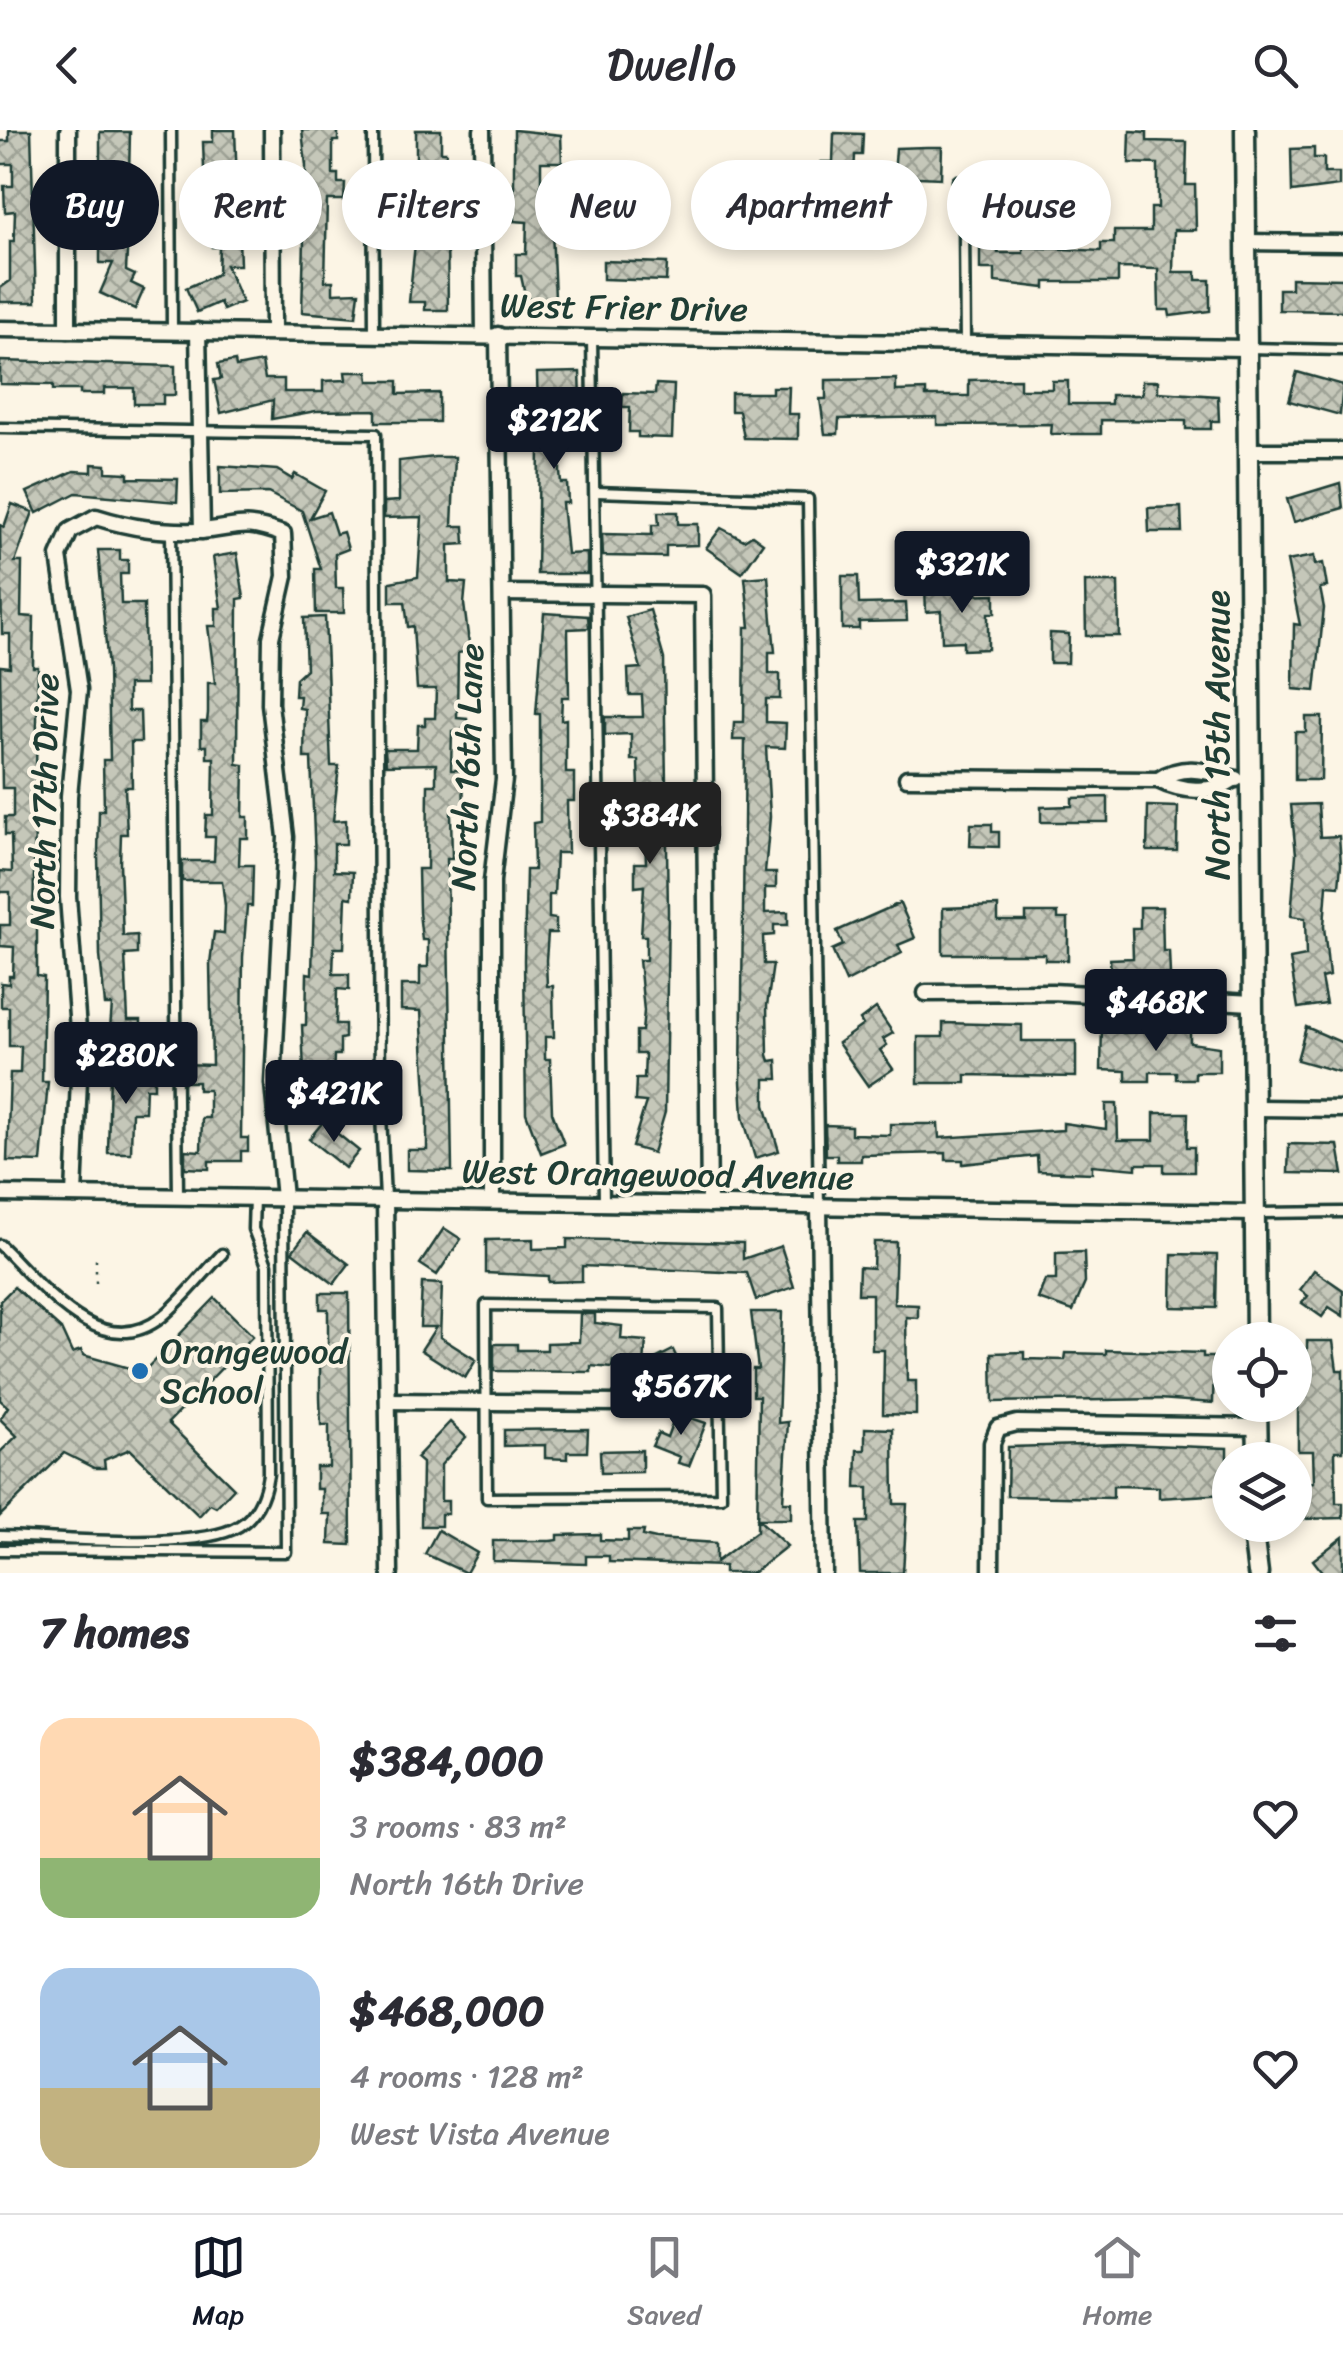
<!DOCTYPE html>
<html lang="en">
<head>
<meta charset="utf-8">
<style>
  body { margin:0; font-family:Sriracha,sans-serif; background:#f2f2f3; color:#2b2b33; height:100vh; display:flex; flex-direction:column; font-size:38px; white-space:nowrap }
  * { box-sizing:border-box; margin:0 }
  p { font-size:32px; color:#7c7c81 }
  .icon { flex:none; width:55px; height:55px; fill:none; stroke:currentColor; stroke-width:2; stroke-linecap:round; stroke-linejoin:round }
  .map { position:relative; height:1443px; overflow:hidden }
  .side { display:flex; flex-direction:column; background:#fff; flex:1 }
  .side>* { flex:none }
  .top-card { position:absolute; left:30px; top:30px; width:1285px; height:90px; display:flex; gap:20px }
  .tools { position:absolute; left:1212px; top:1192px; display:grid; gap:20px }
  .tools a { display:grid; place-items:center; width:100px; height:100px; border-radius:50%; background:#fff; box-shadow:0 5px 15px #0003; font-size:50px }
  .price { position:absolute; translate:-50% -85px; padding:0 22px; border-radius:10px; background:#111827; color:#fff; font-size:32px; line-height:65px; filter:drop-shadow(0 2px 5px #0008) }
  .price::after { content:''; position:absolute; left:50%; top:60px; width:30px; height:22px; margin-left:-15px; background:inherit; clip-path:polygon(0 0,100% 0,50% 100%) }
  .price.active { background:#222; color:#fff }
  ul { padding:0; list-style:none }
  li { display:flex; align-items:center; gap:30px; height:250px; padding:0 40px }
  li span { display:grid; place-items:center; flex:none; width:280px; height:200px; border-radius:30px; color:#555 }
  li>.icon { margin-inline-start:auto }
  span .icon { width:120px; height:120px; fill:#fffc; stroke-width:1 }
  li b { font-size:42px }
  h2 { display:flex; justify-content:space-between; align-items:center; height:120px; padding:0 40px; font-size:42px }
  .chip { padding:0 35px; border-radius:45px; background:#fff; box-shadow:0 5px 15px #0003; font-size:35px; line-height:90px }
  .chip.active { background:#111827; color:#fff }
  header { display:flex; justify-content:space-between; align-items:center; height:130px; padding:0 40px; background:#fff; font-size:45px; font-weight:600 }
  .menu { display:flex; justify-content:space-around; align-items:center; height:140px; border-top:2px solid #e1e1e2; background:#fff; font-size:28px; color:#7c7c81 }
  .menu a { display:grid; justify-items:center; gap:5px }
  .menu .active { color:#111827 }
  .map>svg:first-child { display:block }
  .building { fill:url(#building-cross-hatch); stroke:#1f3d34; stroke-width:2.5 }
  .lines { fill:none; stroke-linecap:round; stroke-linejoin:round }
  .service-casing { stroke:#1f3d34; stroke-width:15 }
  .minor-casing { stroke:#1f3d34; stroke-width:21 }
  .tertiary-casing { stroke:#1f3d34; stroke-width:25 }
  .path { stroke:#1f3d34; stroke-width:2.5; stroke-dasharray:2.5 8; stroke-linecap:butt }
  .service { stroke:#fcf5e5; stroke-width:8 }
  .minor { stroke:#fcf5e5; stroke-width:14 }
  .tertiary { stroke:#fcf5e5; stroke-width:18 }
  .poi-dot { fill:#1f6fb2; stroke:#fcf5e5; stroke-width:4 }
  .labels { text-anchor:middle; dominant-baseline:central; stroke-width:8; stroke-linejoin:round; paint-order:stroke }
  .street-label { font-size:35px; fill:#1f3d34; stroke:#fcf5e5 }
  .poi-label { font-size:35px; fill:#1f3d34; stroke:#fcf5e5; text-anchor:start }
</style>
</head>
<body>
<header><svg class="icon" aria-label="back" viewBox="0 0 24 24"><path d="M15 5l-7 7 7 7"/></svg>Dwello<svg class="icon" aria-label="search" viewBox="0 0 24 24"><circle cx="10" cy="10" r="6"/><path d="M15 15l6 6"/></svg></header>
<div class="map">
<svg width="1343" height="1443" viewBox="0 0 1343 1443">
  <defs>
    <pattern id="building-cross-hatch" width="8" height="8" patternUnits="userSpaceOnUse" patternTransform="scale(2.5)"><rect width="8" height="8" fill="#c5c7b9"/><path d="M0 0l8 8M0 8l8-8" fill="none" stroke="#9fa397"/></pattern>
  </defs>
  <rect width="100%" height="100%" fill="#fcf5e5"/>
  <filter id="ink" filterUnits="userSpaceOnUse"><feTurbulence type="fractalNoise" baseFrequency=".01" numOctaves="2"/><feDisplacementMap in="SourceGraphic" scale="20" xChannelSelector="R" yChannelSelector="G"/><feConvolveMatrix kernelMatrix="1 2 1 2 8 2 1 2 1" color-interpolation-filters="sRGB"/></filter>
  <g filter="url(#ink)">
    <!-- building -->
    <g class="building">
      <path d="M9 0H31L36 172H0V158L10 151V111H14L15 81 5 82 4 56H13V34H0V11H9Z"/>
      <path d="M213 0H235L240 135H226L242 172 223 180 220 172 197 182 186 158 218 144 219 117H212L213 84H209L216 39H204L203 12H213Z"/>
      <path d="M302 0H338V11H333V44H338V53H345L344 70H327L325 151H333V163L359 162 356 187 302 182 306 36Z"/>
      <path d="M416 0H441V22H446L448 180H425V172H409L415 114H381V82H406V52H416Z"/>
      <path d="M514 0 561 5 562 32H541V56H547V77H551L555 168 526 169 521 146H516V124H526L527 92 514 91Z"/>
      <path d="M1130 1 1147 2V11L1187 12 1186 55H1195L1196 100H1174L1173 142H1196V150H1210V181L1170 186 1169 180H1159L1158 139 1118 138V152H1045V158L995 152V139H980V100H975L969 75H992L991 103H998V123H1023V117L1101 121V113H1114V101H1151V78H1158V34L1129 33Z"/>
      <path d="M100 2H130L129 45H136L135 84H129L126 141 135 145 131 153 144 159 135 179 100 163 113 133H100Z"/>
      <path d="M834 3 863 4 862 25H855L854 44H821V32H833Z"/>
      <path d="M927 17H942L941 48 894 46 896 18Z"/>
      <path d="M1314 18V28H1324V43H1339V56L1292 62 1291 19Z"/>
      <path d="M731 82H766V109H717V86H731Z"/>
      <path d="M603 131 667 133 666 151 603 149Z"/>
      <path d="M1291 148 1343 149V181L1279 180V159H1291Z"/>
      <path d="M0 231 175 236V265H163V274H134V258H104V264H80V260H53V255L0 254Z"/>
      <path d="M235 231 236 237 262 232 265 249H284V262H323V251L346 250 345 242H368L369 251H398V264L439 263V292H376V280L316 281 272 289 273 270 221 283 214 250 221 249 218 234Z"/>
      <path d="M580 242 581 269H566V319H560V342L561 353H567L568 373H562L567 424 587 423V444H537L539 318H531V284H538L537 243Z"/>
      <path d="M1297 242 1343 255 1340 285 1289 271Z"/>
      <path d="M896 249V261L926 260V266H969V250L1020 249V259H1052V251H1068V274H1111V265H1142V251H1158V262L1218 266 1219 291H1211V299H1186V291L1101 290V304H1051L1052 294 937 295V287L839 289 838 304H825L820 269H826V250Z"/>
      <path d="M656 254 674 255 672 308 638 307V302H629L630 277H622L623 263 655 264Z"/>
      <path d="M772 257H789L788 284H798V309L744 308 739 281H731V263H772Z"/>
      <path d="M435 327H455L452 396H464L465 414 449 415V452L466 453 464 474 470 521 458 523 457 588 467 589V602L452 601 451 640H463L464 683H451L452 729H447L452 1041 407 1040V1020H427V980L421 881 401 880V855H420V837H428V810H422L419 782 418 739H427L428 655H436V634L386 635 385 619H417L418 595H425V588H435L436 559H417L413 496 408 497 405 472H390V452L418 447 422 387 384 388V372L399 371V331Z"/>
      <path d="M92 334 106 335V342L128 343V348L178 349 177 372 76 363 37 383 27 362 74 341 92 342Z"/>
      <path d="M220 336 277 340 292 349 295 344 325 361 310 388 329 382 336 404 343 402 348 419 335 424 336 458H343L344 483H316L315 439H321L302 381 268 363 220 364Z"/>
      <path d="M1340 353 1343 378 1294 392 1287 369Z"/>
      <path d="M12 374 33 382 15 432H22L21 486 34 487 33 537H38L33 795H37V846L44 847 42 952H48L41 1032 7 1031 10 943H20L21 916H9V877H1V853L9 854V846H13L14 817 0 816V795H10V762H0V741L12 742 11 705H5V687H13V658H2L0 536 10 537V504H2L0 395 4 397Z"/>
      <path d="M1181 377 1182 402H1149L1148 378Z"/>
      <path d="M658 382H678V394H698V415L666 416V427L603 426 602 404 652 405V395H659Z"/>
      <path d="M721 398 744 410 752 405 763 413 742 443 706 418Z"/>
      <path d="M98 420H120V430H128V444H120L121 474H144L145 555H128V581H140L141 612H131L132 657H125L127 704H121L120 733 123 806 137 805V824L125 825 128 890H141L140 922H108L112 875H105L100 826 98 725 99 680H104L103 630H110L108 539Z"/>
      <path d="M237 423 244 468 238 469 237 634 244 635 243 687H248V708H240L239 735H253L252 776H247L243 827 241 1008H248V1021H241V1031H209V1039L185 1038V1020L201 1021 202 988H209V960H198V952H184V934L212 935 210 833 214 802 224 803 225 776 222 751H182V731H214L215 707H205L206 685H213L214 628H207V616H201V592H207L208 583V553H215L208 496H216V478H221L213 427Z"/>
      <path d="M1314 426 1315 435 1323 433 1327 457 1320 458 1324 478 1315 561 1293 559 1294 494 1300 495 1287 431Z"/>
      <path d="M768 446 775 522H769V544H780V569H766V592L786 593 785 618 766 617 770 687 765 743H776V758H765V783L788 782V795H774V805L763 806 764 834H773L767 876 768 925 770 931 777 930 778 949H765V975L779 1021 755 1028 743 987 741 951 745 610H733L734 592H744L745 497H750L745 448Z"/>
      <path d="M842 446H858L859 474 906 473 907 491 859 492V499H842Z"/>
      <path d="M1085 452H1118L1119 506H1086Z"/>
      <path d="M961 457V465L995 464V483H988V519L963 520V511L942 512 941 481 926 482 925 458Z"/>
      <path d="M650 480 664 529 668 782 665 982 653 1023 632 1017 646 972 635 971 636 949H644L645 924H636V901H642L644 881 639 830H646V806H641L644 756 635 757V733H646L645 708H640V698H630V685H645L644 658 639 659 638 630H631V604L605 605V587H643L642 565H629L628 539 641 538 626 487Z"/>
      <path d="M544 483 588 486 589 498 568 499 569 567H562L561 590 566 589V643H574V671H567L568 723H556L554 765H549V788L556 789V803H548L546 830 547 856H553L554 907H545V929H550L552 982 564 1014 541 1023 526 983 524 830 526 740H534L533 693 540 692V584H536Z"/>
      <path d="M325 487 331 636H339L333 691 346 690V714H334V741L353 742 352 768 346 767 344 818H334L333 844H349V860L337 859 336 894H345V908L340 909V925H334L332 973H326V988H306L302 895H306L307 843 312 844 315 731 311 628H304L305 579 299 578 300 566H295L296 548 306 539 304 488Z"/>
      <path d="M1050 503 1069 504 1068 533H1050Z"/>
      <path d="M1306 587H1322L1321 650H1295V602H1306Z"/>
      <path d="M1108 667V692H1041V677L1072 676V668Z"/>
      <path d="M1318 674 1320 707 1339 706 1341 734 1339 756 1327 755 1324 796 1329 846 1321 848 1326 874 1298 878 1290 829 1306 826 1305 788 1291 786 1296 724 1291 675Z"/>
      <path d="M1148 676 1178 677 1177 721H1147Z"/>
      <path d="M971 694H992V702H999V717L970 716Z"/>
      <path d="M900 773 915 808 898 815 902 823 846 852 832 820 843 815 837 801Z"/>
      <path d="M998 776V791H1026V783H1058V789H1068V830H1045V824H943V778Z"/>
      <path d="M1140 777H1162L1163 821H1169L1170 844 1111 845 1110 829 1133 828 1132 798H1140Z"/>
      <path d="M876 878 893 903 883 909 887 915 880 920 893 939 868 956 838 913 863 895 860 890Z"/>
      <path d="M943 893 1022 895V911H1076V947L966 945V953H918V907H943Z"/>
      <path d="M1102 895 1123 896V903L1190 898V913L1219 917V942H1195V949H1176V942H1150V951H1126V941L1101 940Z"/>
      <path d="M1306 897 1343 913V943L1297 930Z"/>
      <path d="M110 943 154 944V958H146L145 982H132L131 1023H108Z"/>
      <path d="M1106 974H1117L1118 1010H1154V983H1188L1187 1017H1194V1042H1164V1034H1136V1039L1092 1035V1043L1038 1041 1037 1026 963 1034V1030H946V1023L861 1025V1031H837V1025H826L825 995 851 996V1004L890 1005V994H938L939 1008 1063 1000V993L1106 999Z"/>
      <path d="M323 992 359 1021 345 1038 309 1009Z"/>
      <path d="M1289 1014 1338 1015 1343 1044 1288 1043Z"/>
      <path d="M444 1098 461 1109 437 1145 420 1134Z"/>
      <path d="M307 1102 349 1134 334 1154 292 1122Z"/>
      <path d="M533 1109V1119L567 1118V1109L743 1113V1129L781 1116 794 1157 756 1170 747 1143 582 1136V1151L548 1152V1146L486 1143V1110Z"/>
      <path d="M874 1112H896L894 1174 918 1175V1188L906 1187 907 1251H916V1285L883 1284 884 1220H872V1164H858L859 1137 873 1138Z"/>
      <path d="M1084 1122 1085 1153 1073 1181 1038 1169 1045 1150H1056V1123Z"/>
      <path d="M1172 1124 1217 1125 1216 1178 1171 1177Z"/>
      <path d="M1314 1140 1343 1160V1186L1329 1177 1322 1187 1302 1173 1308 1166 1300 1160Z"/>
      <path d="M422 1153 442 1154 440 1207 476 1230 465 1248 421 1220 436 1197H420Z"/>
      <path d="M14 1157 61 1199 72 1223 81 1220 83 1225 143 1242 215 1168 253 1206 168 1293 234 1358 216 1377 210 1374 199 1386 130 1319 104 1330 105 1338H94L64 1323 0 1386V1322L17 1306 0 1289 8 1277 0 1270V1171Z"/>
      <path d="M320 1163H349L351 1415 329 1414 330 1384H322V1359H316V1337H329V1295H321L320 1267V1228H328V1179H320Z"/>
      <path d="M751 1182H782L778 1293 788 1292 783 1372H791V1389H758L787 1416 753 1443H724V1436L609 1432V1426H586V1434L493 1431V1411H550L558 1410V1405L600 1404V1410L628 1411V1401H644L643 1406 656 1409 716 1413V1432L757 1401 759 1266H753V1239H758Z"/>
      <path d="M580 1184H595V1193L622 1196 621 1209 646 1211 644 1234 613 1231 612 1238 591 1236V1242L494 1241V1214H517V1220H547V1213L579 1212Z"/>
      <path d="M1307 1211H1333L1337 1240H1343V1321H1335L1336 1373H1343V1388L1301 1389 1299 1353 1314 1352 1313 1321H1298V1270L1302 1238H1307Z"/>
      <path d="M673 1220 694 1263 676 1272 655 1229Z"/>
      <path d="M1106 1220 1203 1223V1227H1214L1213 1273 1159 1269 993 1272 992 1223 1024 1222V1229L1065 1230 1066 1223 1106 1224Z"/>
      <path d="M676 1283 706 1293 689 1336 678 1333 680 1327 652 1316 658 1303 667 1307Z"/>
      <path d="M450 1292 466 1307 441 1335V1371H448V1384H441V1396H421L422 1333 416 1328Z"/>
      <path d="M865 1298 893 1299 894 1374H907L903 1443H860L858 1392H868V1358H856L857 1320H865Z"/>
      <path d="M588 1299 587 1322H567V1329L545 1328V1315L504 1316V1300Z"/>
      <path d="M1123 1314 1227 1318V1364L1159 1368V1357L1113 1356V1368L1007 1366 1008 1317Z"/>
      <path d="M642 1320V1342L601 1343 600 1321Z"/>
      <path d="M438 1400 477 1423 466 1443 425 1424Z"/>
      <path d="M1343 1407V1443H1323L1313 1430Z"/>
    </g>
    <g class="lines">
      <defs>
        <g id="service">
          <path d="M171 0 172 200"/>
          <path d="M373 0 374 203"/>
          <path d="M958 51 964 93 965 213"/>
          <path d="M592 207 604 1072"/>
          <path d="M1248 218 1343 220"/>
          <path d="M0 298 376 304 380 963 385 1069"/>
          <path d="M596 362 808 369 819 1077"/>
          <path d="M171 400 178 1066"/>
          <path d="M1258 1083 1343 1082"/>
          <path d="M0 1115C40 1153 100 1236 162 1187 184 1169 202 1145 222 1124"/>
          <path d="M486 1175 718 1178 721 1367 487 1368Z"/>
          <path d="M0 1406C54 1407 197 1422 239 1396 257 1385 265 1364 268 1344L267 1135 253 1099 254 1067"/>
          <path d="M0 1420 286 1422 284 1068"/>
        </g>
        <g id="minor">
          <path d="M68 0V200"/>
          <path d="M272 0 273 202"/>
          <path d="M482 0 484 205"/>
          <path d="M1246 112 1343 113"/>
          <path d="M0 199 1246 218"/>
          <path d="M198 201 202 401"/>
          <path d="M1247 321H1343"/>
          <path d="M502 463 703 465 709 1075"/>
          <path d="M907 648 1158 650C1180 661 1211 665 1232 650"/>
          <path d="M1158 650C1185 632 1208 642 1236 649"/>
          <path d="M926 863 1052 862 1252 873"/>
          <path d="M1253 978 1343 979"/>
          <path d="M0 1064 1255 1083"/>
          <path d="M74 1065 80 926 68 767 69 666 79 560 59 426 70 401 96 387C131 398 161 402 198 401 240 399 238 388 283 404L285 446 271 508 270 574 286 707 273 953 284 1068"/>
          <path d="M385 1069 390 1443"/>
          <path d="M492 1071V751L504 649 498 205"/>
          <path d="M819 1077 824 1443"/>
          <path d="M388 1271 620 1273"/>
          <path d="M991 1443 992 1313 998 1298 1017 1293 1257 1297"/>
        </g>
        <g id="tertiary">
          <path d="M1245 0 1256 1210"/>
          <path d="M1257 1275 1258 1330"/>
          <path d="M1252 1395 1258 1443"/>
        </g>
      </defs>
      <!-- service casing -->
      <use href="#service" class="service-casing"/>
      <!-- minor casing -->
      <use href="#minor" class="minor-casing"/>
      <!-- tertiary casing -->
      <use href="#tertiary" class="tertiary-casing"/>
      <!-- path -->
      <path class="path" d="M96 1153V1129"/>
      <!-- service -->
      <use href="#service" class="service"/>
      <!-- minor -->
      <use href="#minor" class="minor"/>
      <!-- tertiary -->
      <use href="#tertiary" class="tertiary"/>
    </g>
  </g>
  <!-- markers -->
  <circle class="poi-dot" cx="140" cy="1241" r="10"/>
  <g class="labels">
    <!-- street labels -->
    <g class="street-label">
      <text transform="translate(624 177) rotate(1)">West Frier Drive</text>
      <text transform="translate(1217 605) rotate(-90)">North 15th Avenue</text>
      <text transform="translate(467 637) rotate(-88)">North 16th Lane</text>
      <text transform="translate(44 671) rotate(-89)">North 17th Drive</text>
      <text transform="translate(658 1044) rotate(1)">West Orangewood Avenue</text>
    </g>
    <!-- poi labels -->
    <g class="poi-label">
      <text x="160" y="1221">Orangewood<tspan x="160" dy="40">School</tspan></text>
    </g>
  </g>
</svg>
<div class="tools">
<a><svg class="icon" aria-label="locate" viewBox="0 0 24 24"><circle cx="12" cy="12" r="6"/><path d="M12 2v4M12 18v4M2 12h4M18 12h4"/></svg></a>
<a><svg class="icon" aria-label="layers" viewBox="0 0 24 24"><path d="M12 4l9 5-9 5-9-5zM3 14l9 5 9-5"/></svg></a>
</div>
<b class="price" style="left:554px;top:342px">$212K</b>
<b class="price" style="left:962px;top:486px">$321K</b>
<b class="price active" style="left:650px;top:737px">$384K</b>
<b class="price" style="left:1156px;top:924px">$468K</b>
<b class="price" style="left:126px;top:977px">$280K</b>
<b class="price" style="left:334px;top:1015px">$421K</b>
<b class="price" style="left:681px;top:1308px">$567K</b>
<div class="top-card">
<a class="chip active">Buy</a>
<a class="chip">Rent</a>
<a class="chip">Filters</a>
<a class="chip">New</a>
<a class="chip">Apartment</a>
<a class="chip">House</a>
</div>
</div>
<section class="side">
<h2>7 homes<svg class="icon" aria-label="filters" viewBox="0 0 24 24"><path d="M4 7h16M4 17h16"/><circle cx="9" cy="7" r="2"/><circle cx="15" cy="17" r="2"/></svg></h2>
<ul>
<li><span style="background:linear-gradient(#ffd9b3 70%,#8fb573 0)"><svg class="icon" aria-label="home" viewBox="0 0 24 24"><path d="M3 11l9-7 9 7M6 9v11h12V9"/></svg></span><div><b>$384,000</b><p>3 rooms · 83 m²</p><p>North 16th Drive</p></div><svg class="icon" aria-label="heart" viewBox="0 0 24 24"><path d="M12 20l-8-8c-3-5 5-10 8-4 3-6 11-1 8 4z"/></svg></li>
<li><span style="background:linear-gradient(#a9c7e8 60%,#c2b280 0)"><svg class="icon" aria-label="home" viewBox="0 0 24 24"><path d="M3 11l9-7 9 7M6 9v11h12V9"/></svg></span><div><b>$468,000</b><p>4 rooms · 128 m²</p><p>West Vista Avenue</p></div><svg class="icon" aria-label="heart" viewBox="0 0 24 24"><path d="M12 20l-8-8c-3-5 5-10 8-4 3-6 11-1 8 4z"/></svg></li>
</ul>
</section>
<nav class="menu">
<a class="active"><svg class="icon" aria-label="map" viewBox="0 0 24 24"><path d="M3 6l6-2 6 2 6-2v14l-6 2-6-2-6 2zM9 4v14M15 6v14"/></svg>Map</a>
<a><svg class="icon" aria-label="saved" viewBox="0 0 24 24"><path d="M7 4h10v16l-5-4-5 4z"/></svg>Saved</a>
<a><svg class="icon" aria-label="home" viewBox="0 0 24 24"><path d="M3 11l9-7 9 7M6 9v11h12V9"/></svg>Home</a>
</nav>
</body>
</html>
